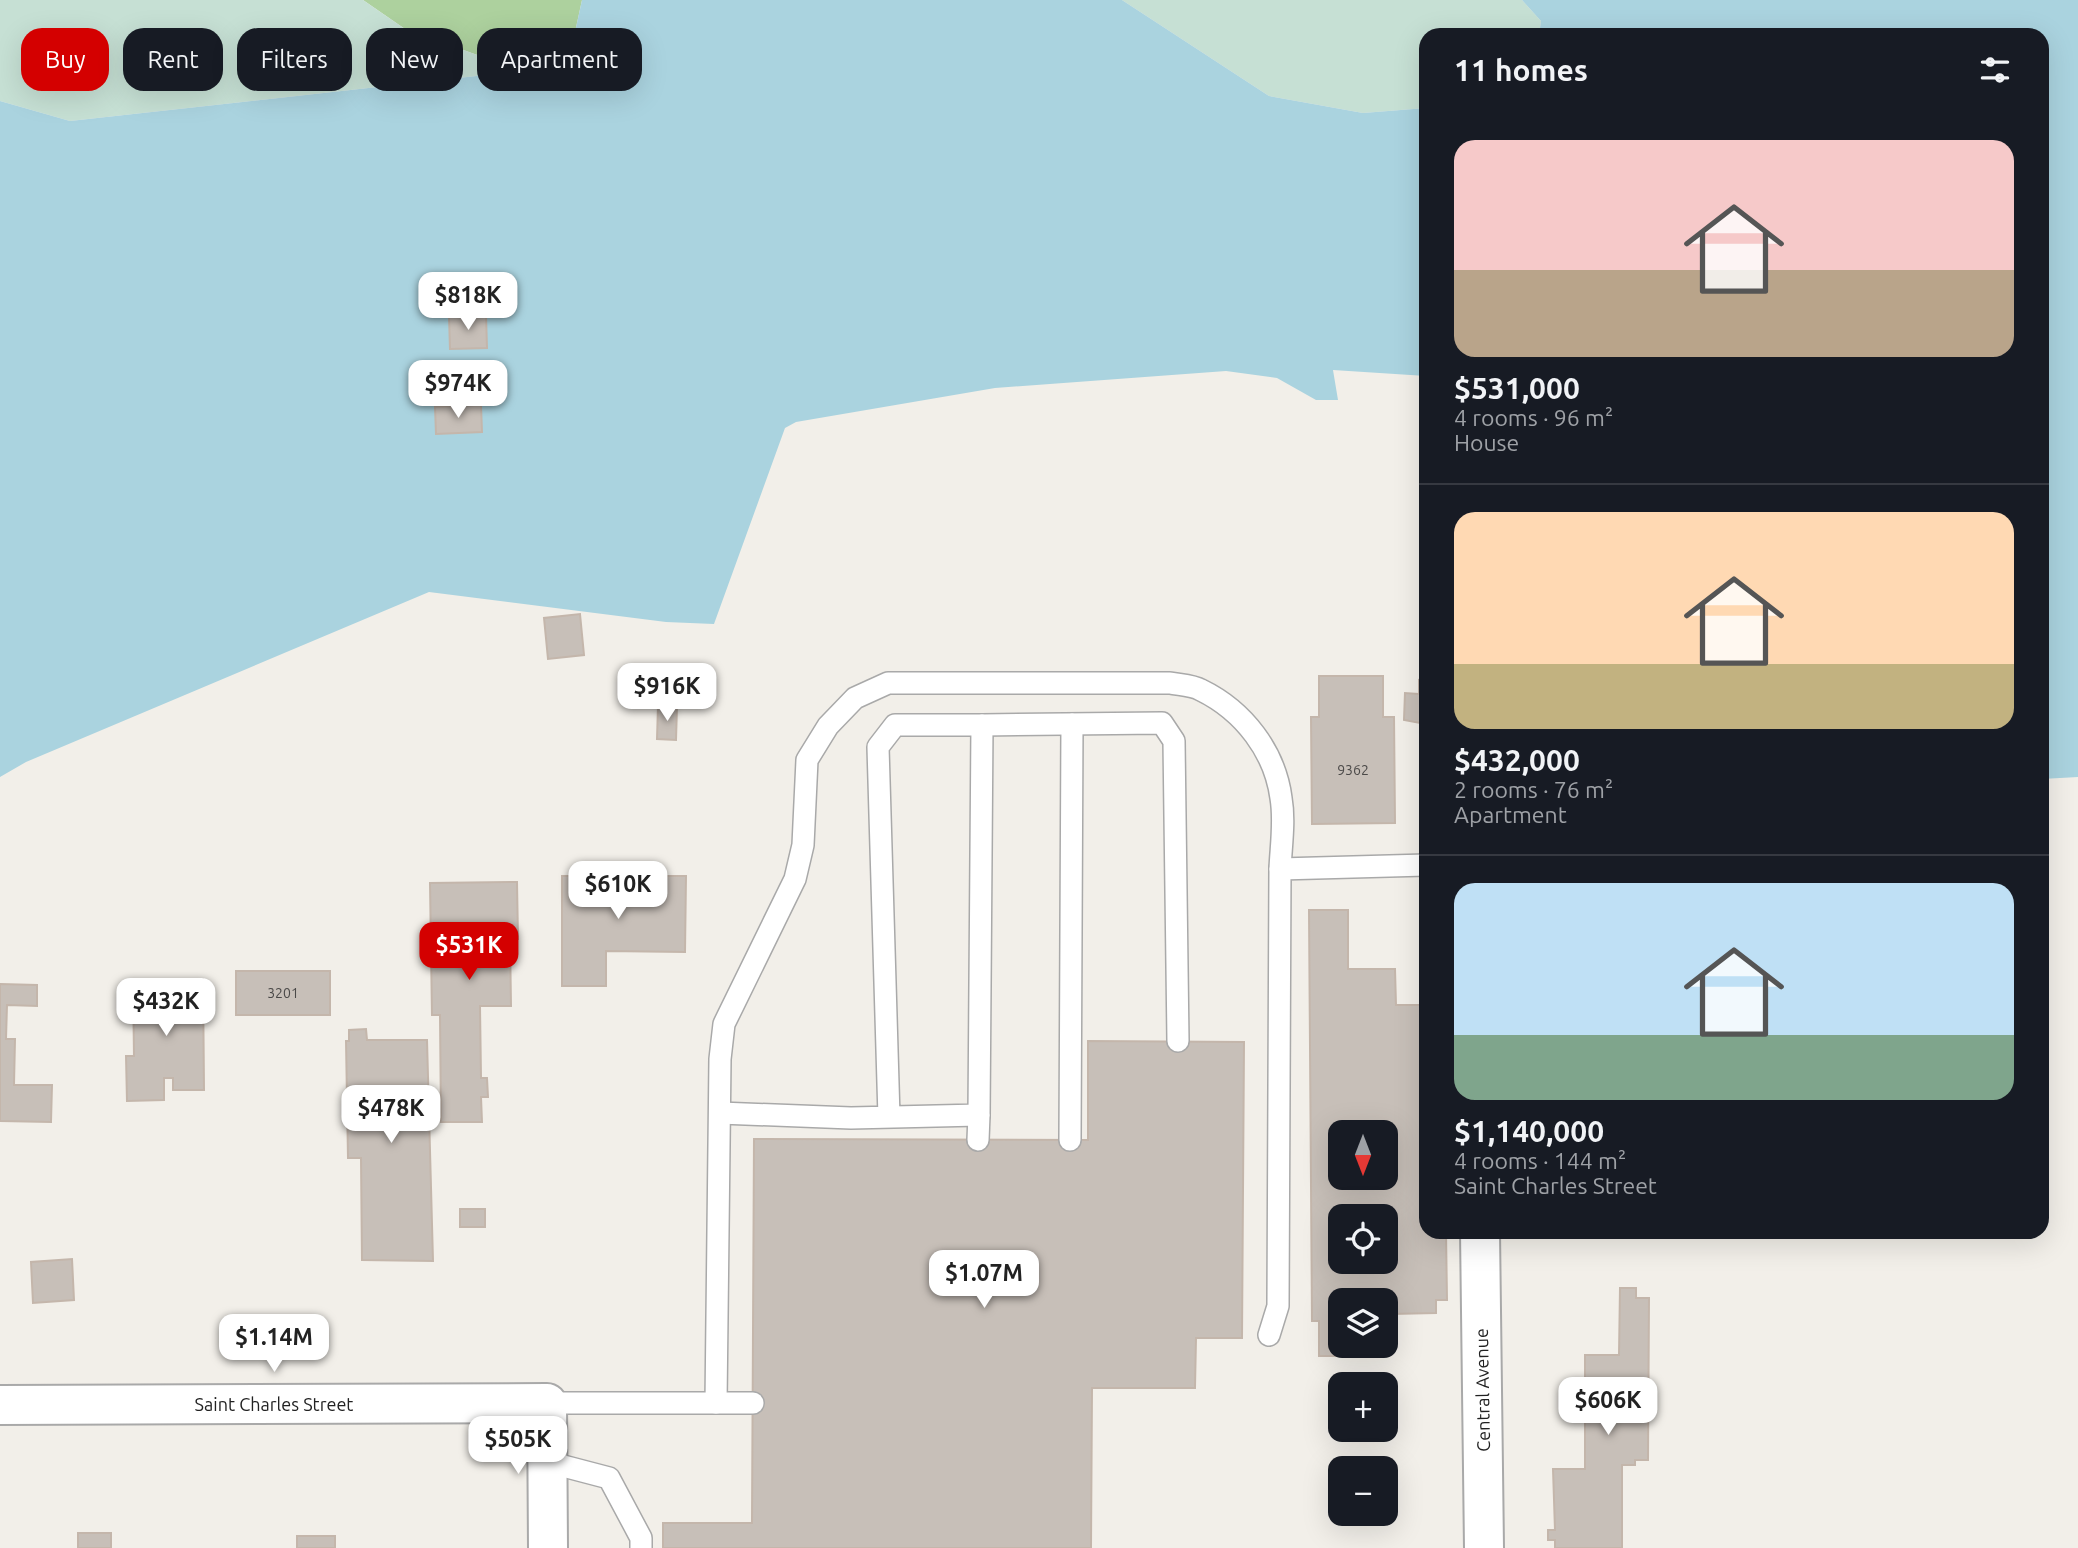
<!DOCTYPE html>
<html lang="en">
<head>
<meta charset="utf-8">
<style>
  body { margin:0; font-family:Ubuntu,sans-serif; background:#20242c; color:#f1f3f6; height:100vh; display:flex; flex-direction:column; font-size:26px; white-space:nowrap }
  * { box-sizing:border-box; margin:0 }
  p { font-size:23px; color:#9ea1a6 }
  .icon { flex:none; width:38px; height:38px; fill:none; stroke:currentColor; stroke-width:2; stroke-linecap:round; stroke-linejoin:round }
  .map { position:relative; flex:1; overflow:hidden }
  .sheet { position:absolute; left:1419px; top:28px; width:630px; height:1211px; display:flex; flex-direction:column; background:#171b24; border-radius:21px; box-shadow:0 7px 28px #0002 }
  .sheet>* { flex:none }
  .banner { position:absolute; left:21px; top:28px; width:665px; height:63px; display:flex; gap:14px }
  .needle { width:46px; rotate:180deg }
  .fabs { position:absolute; left:1328px; top:1120px; display:grid; gap:14px }
  .fabs a { display:grid; place-items:center; width:70px; height:70px; border-radius:14px; background:#171b24; box-shadow:0 7px 28px #0002; font-size:35px }
  .price { position:absolute; translate:-50% -60px; padding:0 16px; border-radius:14px; background:#fff; color:#222; font-size:23px; line-height:46px; filter:drop-shadow(0 2px 4px #0008) }
  .price::after { content:''; position:absolute; left:50%; top:42px; width:21px; height:16px; margin-left:-10px; background:inherit; clip-path:polygon(0 0,100% 0,50% 100%) }
  .price.active { background:#d40000; color:#fff }
  ul { padding:0; list-style:none }
  li { display:grid; align-content:center; gap:14px; height:371px; padding:0 35px }
  li+li { border-top:2px solid #363941 }
  li span { display:grid; place-items:center; height:217px; border-radius:21px; color:#555 }
  li>.icon { margin-inline-start:auto }
  span .icon { width:126px; height:126px; fill:#fffc; stroke-width:1 }
  li b { font-size:30px }
  h2 { display:flex; justify-content:space-between; align-items:center; height:84px; padding:0 35px; font-size:30px }
  .tag { padding:0 24px; border-radius:21px; background:#171b24; box-shadow:0 7px 28px #0002; font-size:24px; line-height:63px }
  .tag.active { background:#d40000; color:#fff }
  .map>svg:first-child { display:block }
  .forest { fill:#add19e }
  .wetland { fill:#c6e0d4 }
  .water { fill:#aad3df }
  .building { fill:#c7bfb8; stroke:#c4b6ab; stroke-width:2; fill-rule:evenodd }
  .lines { fill:none; stroke-linecap:round; stroke-linejoin:round }
  .service-casing { stroke:#a9a9a9; stroke-width:24 }
  .minor-casing { stroke:#a9a9a9; stroke-width:42 }
  .tertiary-casing { stroke:#a9a9a9; stroke-width:42 }
  .service { stroke:#fff; stroke-width:21 }
  .minor { stroke:#fff; stroke-width:38 }
  .tertiary { stroke:#fff; stroke-width:38 }
  .labels { text-anchor:middle; dominant-baseline:central; stroke-width:7; stroke-linejoin:round; paint-order:stroke }
  .number-label { font-size:14px; fill:#4b4948 }
  .street-label { font-size:18px; fill:#222; stroke:#fff }
</style>
</head>
<body>
<div class="map">
<svg width="2078" height="1548" viewBox="0 0 2078 1548">
  <rect width="100%" height="100%" fill="#f2efe9"/>
  <!-- forest -->
  <path class="forest" d="M363 0H582L570 55 522 71 405 29Z"/>
  <!-- wetland -->
  <g class="wetland">
    <path d="M0 0H363L405 29 522 71 70 121 0 101Z"/>
    <path d="M1122 0H1522L1541 21 1539 35H1426V108L1363 113 1269 96Z"/>
  </g>
  <!-- water -->
  <g class="water">
    <path d="M582 0H1122L1269 96 1363 113 1426 108V376L1333 370 1338 400H1316L1277 378 1226 371 995 388 796 422 785 428 714 624 666 622 429 592 26 762 0 777V101L70 121 522 71 570 55Z"/>
    <path d="M1522 0H2078V777L2042 779V35H1539L1541 21Z"/>
  </g>
  <!-- building -->
  <g class="building">
    <path d="M486 315 487 348 450 349 449 316Z"/>
    <path d="M481 405 482 432 436 434 435 407Z"/>
    <path d="M580 614 584 655 548 659 544 618Z"/>
    <path d="M1319 676H1383V717H1394L1395 823 1312 824 1311 717H1319Z"/>
    <path d="M1419 680 1426 681V724L1404 720 1405 693 1419 694Z"/>
    <path d="M658 706H677L676 740 657 739Z"/>
    <path d="M562 876H686L685 952 606 951V986H562Z"/>
    <path d="M517 882 518 939H510L511 1006H480L481 1078H487L488 1097H481L482 1122H441L440 1015H432L430 883Z"/>
    <path d="M1309 910H1348V969H1395L1396 1005H1426V1232H1446L1447 1300H1436V1313L1390 1314V1322H1386V1300H1340V1346H1354V1356H1319V1321H1312ZM1340 1132H1386V1178H1340ZM1340 1216H1386V1262H1340Z"/>
    <rect x="236" y="971" width="94" height="44"/>
    <path d="M203 979 204 1090H173V1078H164V1100L127 1101 126 1056H134L133 980Z"/>
    <path d="M0 984 37 985V1006L7 1005 6 1039H15L14 1085H52L51 1122 0 1121Z"/>
    <path d="M366 1029 367 1040H427L433 1261 362 1260 361 1158H348L346 1041H349V1030Z"/>
    <path d="M1088 1041 1244 1042 1242 1338H1196L1195 1388H1092L1091 1548H663V1523H752L754 1139 1088 1140Z"/>
    <rect x="460" y="1209" width="25" height="18"/>
    <path d="M72 1259 74 1300 33 1303 31 1262Z"/>
    <path d="M1620 1288H1636V1298H1649L1648 1460H1635V1465H1622V1548H1555V1540H1548V1530H1555L1553 1469H1585V1355H1619Z"/>
    <rect x="78" y="1533" width="33" height="15"/>
    <rect x="297" y="1536" width="38" height="12"/>
  </g>
  <g class="lines">
    <defs>
      <g id="service">
        <path d="M982 725 1162 723 1174 741 1178 1041"/>
        <path d="M720 1113 851 1118 979 1115 982 725H895L878 747 889 1117"/>
        <path d="M978 1140 979 1115"/>
        <path d="M1070 1140 1072 724"/>
        <path d="M1269 1335 1278 1306 1280 869 1426 865"/>
        <path d="M547 1403H716L720 1059 724 1024 795 879 803 845 807 760 828 726 855 698 888 683H1170C1180 685 1192 685 1201 690 1244 711 1275 752 1281 798 1285 821 1281 846 1280 869"/>
        <path d="M716 1403H753"/>
        <path d="M548 1462 609 1478 641 1538V1548"/>
      </g>
      <path id="minor" d="M0 1405 547 1403 548 1548"/>
      <path id="tertiary" d="M1480 1232 1484 1548"/>
    </defs>
    <!-- service casing -->
    <use href="#service" class="service-casing"/>
    <!-- minor casing -->
    <use href="#minor" class="minor-casing"/>
    <!-- tertiary casing -->
    <use href="#tertiary" class="tertiary-casing"/>
    <!-- service -->
    <use href="#service" class="service"/>
    <!-- minor -->
    <use href="#minor" class="minor"/>
    <!-- tertiary -->
    <use href="#tertiary" class="tertiary"/>
  </g>
  <g class="labels">
    <!-- number labels -->
    <g class="number-label">
      <text x="1353" y="770">9362</text>
      <text x="283" y="993">3201</text>
    </g>
    <!-- street labels -->
    <g class="street-label">
      <text transform="translate(1482 1390) rotate(-91)">Central Avenue</text>
      <text x="274" y="1404">Saint Charles Street</text>
    </g>
  </g>
</svg>
<div class="fabs">
<a><svg class="needle" viewBox="-14 -14 28 28"><path d="M0-13l5 13h-10z" fill="#e53935"/><path d="M0 13l5-13h-10z" fill="#9ea1a6"/></svg></a>
<a><svg class="icon" aria-label="locate" viewBox="0 0 24 24"><circle cx="12" cy="12" r="6"/><path d="M12 2v4M12 18v4M2 12h4M18 12h4"/></svg></a>
<a><svg class="icon" aria-label="layers" viewBox="0 0 24 24"><path d="M12 4l9 5-9 5-9-5zM3 14l9 5 9-5"/></svg></a>
<a>+</a>
<a>−</a>
</div>
<b class="price" style="left:468px;top:332px">$818K</b>
<b class="price" style="left:458px;top:420px">$974K</b>
<b class="price" style="left:667px;top:723px">$916K</b>
<b class="price" style="left:618px;top:921px">$610K</b>
<b class="price active" style="left:469px;top:982px">$531K</b>
<b class="price" style="left:166px;top:1038px">$432K</b>
<b class="price" style="left:391px;top:1145px">$478K</b>
<b class="price" style="left:984px;top:1310px">$1.07M</b>
<b class="price" style="left:274px;top:1374px">$1.14M</b>
<b class="price" style="left:1608px;top:1437px">$606K</b>
<b class="price" style="left:518px;top:1476px">$505K</b>
<div class="banner">
<a class="tag active">Buy</a>
<a class="tag">Rent</a>
<a class="tag">Filters</a>
<a class="tag">New</a>
<a class="tag">Apartment</a>
</div>
<section class="sheet">
<h2>11 homes<svg class="icon" aria-label="filters" viewBox="0 0 24 24"><path d="M4 7h16M4 17h16"/><circle cx="9" cy="7" r="2"/><circle cx="15" cy="17" r="2"/></svg></h2>
<ul>
<li><span style="background:linear-gradient(#f6c9c9 60%,#b9a48a 0)"><svg class="icon" aria-label="home" viewBox="0 0 24 24"><path d="M3 11l9-7 9 7M6 9v11h12V9"/></svg></span><div><b>$531,000</b><p>4 rooms · 96 m²</p><p>House</p></div></li>
<li><span style="background:linear-gradient(#ffd9b3 70%,#c2b280 0)"><svg class="icon" aria-label="home" viewBox="0 0 24 24"><path d="M3 11l9-7 9 7M6 9v11h12V9"/></svg></span><div><b>$432,000</b><p>2 rooms · 76 m²</p><p>Apartment</p></div></li>
<li><span style="background:linear-gradient(#bfe0f5 70%,#7fa58c 0)"><svg class="icon" aria-label="home" viewBox="0 0 24 24"><path d="M3 11l9-7 9 7M6 9v11h12V9"/></svg></span><div><b>$1,140,000</b><p>4 rooms · 144 m²</p><p>Saint Charles Street</p></div></li>
</ul>
</section>
</div>
</body>
</html>
